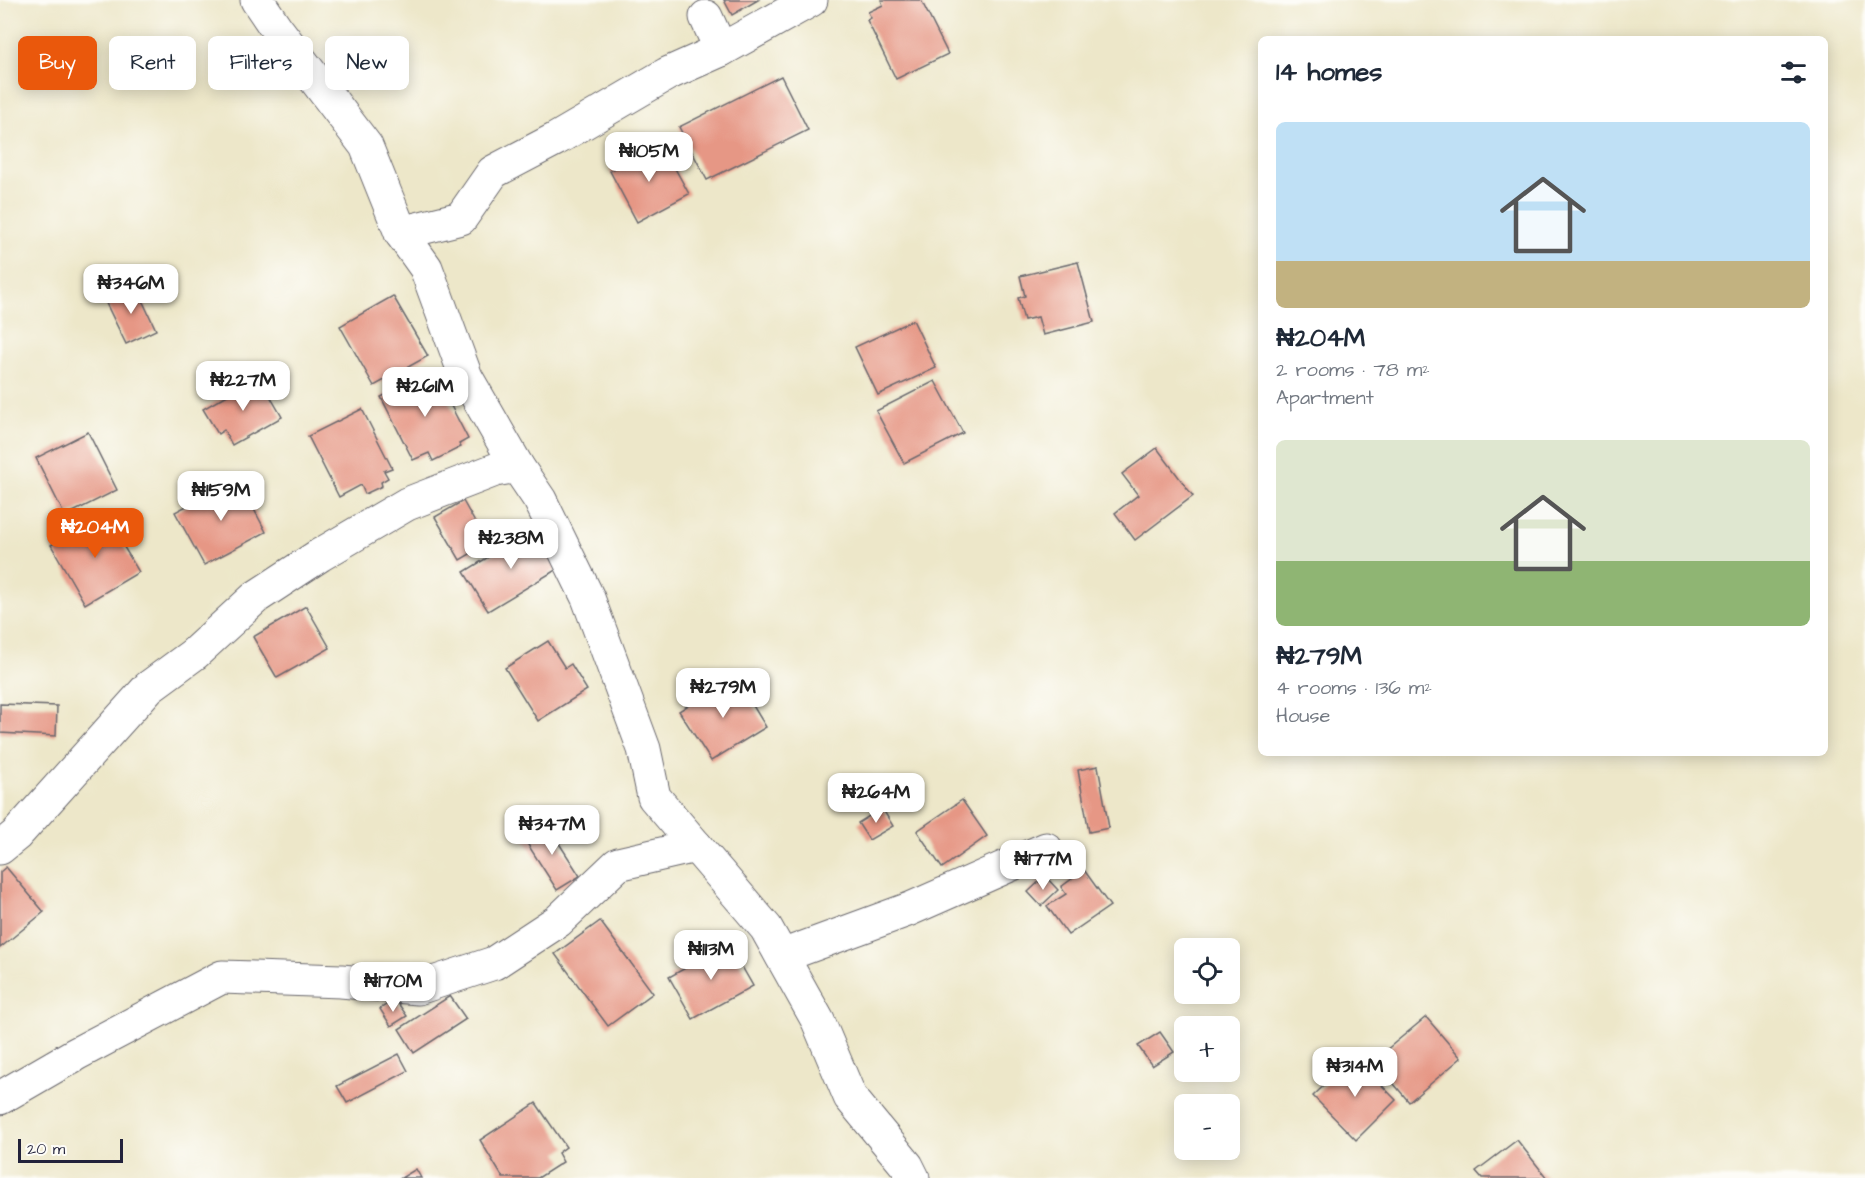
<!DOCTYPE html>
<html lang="en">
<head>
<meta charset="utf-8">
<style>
  body { margin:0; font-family:"Architects Daughter",sans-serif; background:#f6f6f7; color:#1f2937; height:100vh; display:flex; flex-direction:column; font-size:22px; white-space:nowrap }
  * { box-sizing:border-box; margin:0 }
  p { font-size:20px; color:#747a83 }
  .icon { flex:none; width:33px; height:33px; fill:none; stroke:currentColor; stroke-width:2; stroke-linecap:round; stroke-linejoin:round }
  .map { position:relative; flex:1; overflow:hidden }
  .drawer { position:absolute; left:1258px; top:36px; width:570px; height:720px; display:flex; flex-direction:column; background:#fff; border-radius:9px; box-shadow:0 3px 15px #0003 }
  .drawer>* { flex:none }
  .banner { position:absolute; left:18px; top:36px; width:570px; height:54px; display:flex; gap:12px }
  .tools { position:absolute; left:1174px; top:938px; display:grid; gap:12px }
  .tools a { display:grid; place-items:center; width:66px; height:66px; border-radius:9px; background:#fff; box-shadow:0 3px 15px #0003; font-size:30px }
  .scale { position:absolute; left:18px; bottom:15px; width:105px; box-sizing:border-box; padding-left:6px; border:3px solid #22223b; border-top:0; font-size:16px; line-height:21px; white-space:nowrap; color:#22223b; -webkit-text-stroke:4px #fdfcf7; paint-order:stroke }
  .price { position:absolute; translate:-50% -51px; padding:0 14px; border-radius:12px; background:#fff; color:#222; font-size:20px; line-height:39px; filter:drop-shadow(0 2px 3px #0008) }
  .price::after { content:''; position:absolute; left:50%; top:36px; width:18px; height:14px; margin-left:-9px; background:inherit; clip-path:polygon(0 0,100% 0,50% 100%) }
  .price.active { background:#ea580c; color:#fff }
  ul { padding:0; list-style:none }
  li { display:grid; align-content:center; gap:12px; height:318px; padding:0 18px }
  li span { display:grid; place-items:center; height:186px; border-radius:9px; color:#555 }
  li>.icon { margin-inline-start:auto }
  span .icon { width:108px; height:108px; fill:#fffc; stroke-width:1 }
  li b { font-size:26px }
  h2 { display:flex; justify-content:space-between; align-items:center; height:72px; padding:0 18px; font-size:26px }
  .chip { padding:0 21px; border-radius:9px; background:#fff; box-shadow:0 3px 15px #0003; font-size:21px; line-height:54px }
  .chip.active { background:#ea580c; color:#fff }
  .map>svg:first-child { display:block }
  .building { fill:#e69785 }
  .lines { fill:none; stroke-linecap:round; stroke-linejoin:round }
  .minor-casing { stroke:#69676d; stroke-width:35 }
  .minor { stroke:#fff; stroke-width:33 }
</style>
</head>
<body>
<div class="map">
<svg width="1865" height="1178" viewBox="0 0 1865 1178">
  <rect width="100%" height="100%" fill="#fdfcf7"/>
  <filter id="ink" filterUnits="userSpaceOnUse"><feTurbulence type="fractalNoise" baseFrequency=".0167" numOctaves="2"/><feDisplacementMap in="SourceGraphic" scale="12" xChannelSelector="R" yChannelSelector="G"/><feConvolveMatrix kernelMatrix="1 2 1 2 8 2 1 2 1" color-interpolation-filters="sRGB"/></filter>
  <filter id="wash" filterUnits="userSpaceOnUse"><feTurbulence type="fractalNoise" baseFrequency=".008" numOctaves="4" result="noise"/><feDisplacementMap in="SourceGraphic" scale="24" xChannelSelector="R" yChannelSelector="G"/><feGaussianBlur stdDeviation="1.35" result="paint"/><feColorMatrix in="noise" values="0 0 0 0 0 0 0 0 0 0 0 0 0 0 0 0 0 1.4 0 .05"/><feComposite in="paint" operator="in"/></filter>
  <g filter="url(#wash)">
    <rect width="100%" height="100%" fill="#ede7c9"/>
    <g id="blocks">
      <!-- building -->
      <g class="building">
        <path d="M724 0H758L732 15Z"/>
        <path d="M881 0H921L948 54 896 79 867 20 871 18 868 12 883 5Z"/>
        <path d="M781 76 808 130 707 180 679 127Z"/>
        <path d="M661 143 689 194 637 222 610 171Z"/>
        <path d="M1078 262 1094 322 1043 335 1038 317 1024 320 1018 298 1025 296 1020 276Z"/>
        <path d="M136 287 156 330 126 344 105 301Z"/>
        <path d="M393 296 428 356 374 386 340 326Z"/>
        <path d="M913 320 936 368 878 395 855 347Z"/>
        <path d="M433 371 468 439 459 444 461 447 433 461 429 453 413 460 381 397Z"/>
        <path d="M259 377 282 417 232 445 224 430 218 434 203 409Z"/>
        <path d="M935 381 963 433 904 463 876 411Z"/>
        <path d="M362 409 392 468 384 471 388 478 381 482 382 486 365 494 361 485 339 497 308 436Z"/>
        <path d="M88 432 117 490 65 516 36 458Z"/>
        <path d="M1157 448 1193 496 1135 540 1115 513 1138 495 1122 474Z"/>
        <path d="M238 479 266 532 204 565 175 512Z"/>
        <path d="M463 501 487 544 460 560 435 517Z"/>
        <path d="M104 514 139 572 85 604 51 545Z"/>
        <path d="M534 529 559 568 488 611 464 572Z"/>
        <path d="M306 606 330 648 277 678 253 637Z"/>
        <path d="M548 641 565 668 571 664 587 690 538 721 505 668Z"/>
        <path d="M735 676 766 727 711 761 679 711Z"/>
        <path d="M0 704 57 706 56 736 0 733Z"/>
        <path d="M1098 766 1109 828 1089 832 1078 770Z"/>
        <path d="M962 800 987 836 942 868 917 831Z"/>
        <path d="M882 808 893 826 869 840 858 823Z"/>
        <path d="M546 823 580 876 557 890 523 837Z"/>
        <path d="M6 867 44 912 0 948V872Z"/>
        <path d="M1084 870 1110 906 1068 935 1047 906 1066 894 1061 887Z"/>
        <path d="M1045 876 1058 890 1041 906 1028 892Z"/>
        <path d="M600 921 653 993 608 1026 555 954Z"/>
        <path d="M729 944 753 986 693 1019 669 977Z"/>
        <path d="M450 996 466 1019 414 1053 399 1029Z"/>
        <path d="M395 999 407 1016 391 1026 380 1009Z"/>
        <path d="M1426 1017 1461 1058 1409 1102 1374 1060Z"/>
        <path d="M1160 1032 1174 1052 1152 1066 1138 1046Z"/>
        <path d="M399 1054 408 1071 347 1103 337 1086Z"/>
        <path d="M1354 1057 1396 1100 1356 1140 1313 1096Z"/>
        <path d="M536 1103 566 1147 558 1153 563 1162 538 1178H503L480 1140Z"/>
        <path d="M1517 1140 1547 1178H1482L1476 1171Z"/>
        <path d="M416 1169 421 1178H401Z"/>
      </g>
    </g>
  </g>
  <g filter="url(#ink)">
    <use href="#blocks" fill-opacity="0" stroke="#69676d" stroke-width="1.5"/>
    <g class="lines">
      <defs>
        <g id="minor">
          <path d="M257 0 276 28 366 146 401 233 461 218 493 172 556 139 667 74 721 50"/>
          <path d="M706 17 721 50 811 0"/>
          <path d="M517 466 540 500 588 598 644 749 654 797 766 928 818 1021 850 1097 907 1166 913 1178"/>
          <path d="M0 848 16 835 149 687 194 654 256 597 320 555 407 504 495 470 517 466 466 377 426 268 401 233"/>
          <path d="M782 956 910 909 1046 849"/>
          <path d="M0 1098 76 1054 222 977 341 981 418 988 494 963 558 921 618 864 696 846"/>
        </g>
      </defs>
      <!-- minor casing -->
      <use href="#minor" class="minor-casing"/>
      <!-- minor -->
      <use href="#minor" class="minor"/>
    </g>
  </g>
</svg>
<div class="tools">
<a><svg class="icon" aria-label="locate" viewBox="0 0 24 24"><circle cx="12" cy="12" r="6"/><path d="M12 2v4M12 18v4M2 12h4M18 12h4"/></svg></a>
<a>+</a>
<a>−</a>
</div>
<div class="scale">20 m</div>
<b class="price" style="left:649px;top:183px">₦105M</b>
<b class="price" style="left:131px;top:315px">₦346M</b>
<b class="price" style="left:243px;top:412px">₦227M</b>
<b class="price" style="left:425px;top:418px">₦261M</b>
<b class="price" style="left:221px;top:522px">₦159M</b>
<b class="price active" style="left:95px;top:559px">₦204M</b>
<b class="price" style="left:511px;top:570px">₦238M</b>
<b class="price" style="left:723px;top:719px">₦279M</b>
<b class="price" style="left:876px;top:824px">₦264M</b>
<b class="price" style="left:552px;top:856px">₦347M</b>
<b class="price" style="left:1043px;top:891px">₦177M</b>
<b class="price" style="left:711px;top:981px">₦113M</b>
<b class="price" style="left:393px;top:1013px">₦170M</b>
<b class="price" style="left:1355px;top:1098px">₦314M</b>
<div class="banner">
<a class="chip active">Buy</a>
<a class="chip">Rent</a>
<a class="chip">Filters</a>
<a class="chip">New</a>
</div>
<section class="drawer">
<h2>14 homes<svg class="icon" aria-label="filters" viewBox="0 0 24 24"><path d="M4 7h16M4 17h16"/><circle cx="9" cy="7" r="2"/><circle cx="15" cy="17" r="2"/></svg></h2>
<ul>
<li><span style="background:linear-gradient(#bfe0f5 75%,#c2b280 0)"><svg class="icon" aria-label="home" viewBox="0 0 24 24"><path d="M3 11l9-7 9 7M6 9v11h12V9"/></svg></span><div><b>₦204M</b><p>2 rooms · 78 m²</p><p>Apartment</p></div></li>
<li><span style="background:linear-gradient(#dfe7d0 65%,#8fb573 0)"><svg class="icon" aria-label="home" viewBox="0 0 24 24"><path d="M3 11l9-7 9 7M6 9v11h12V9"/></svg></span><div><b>₦279M</b><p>4 rooms · 136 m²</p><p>House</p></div></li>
</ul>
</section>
</div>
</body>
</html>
